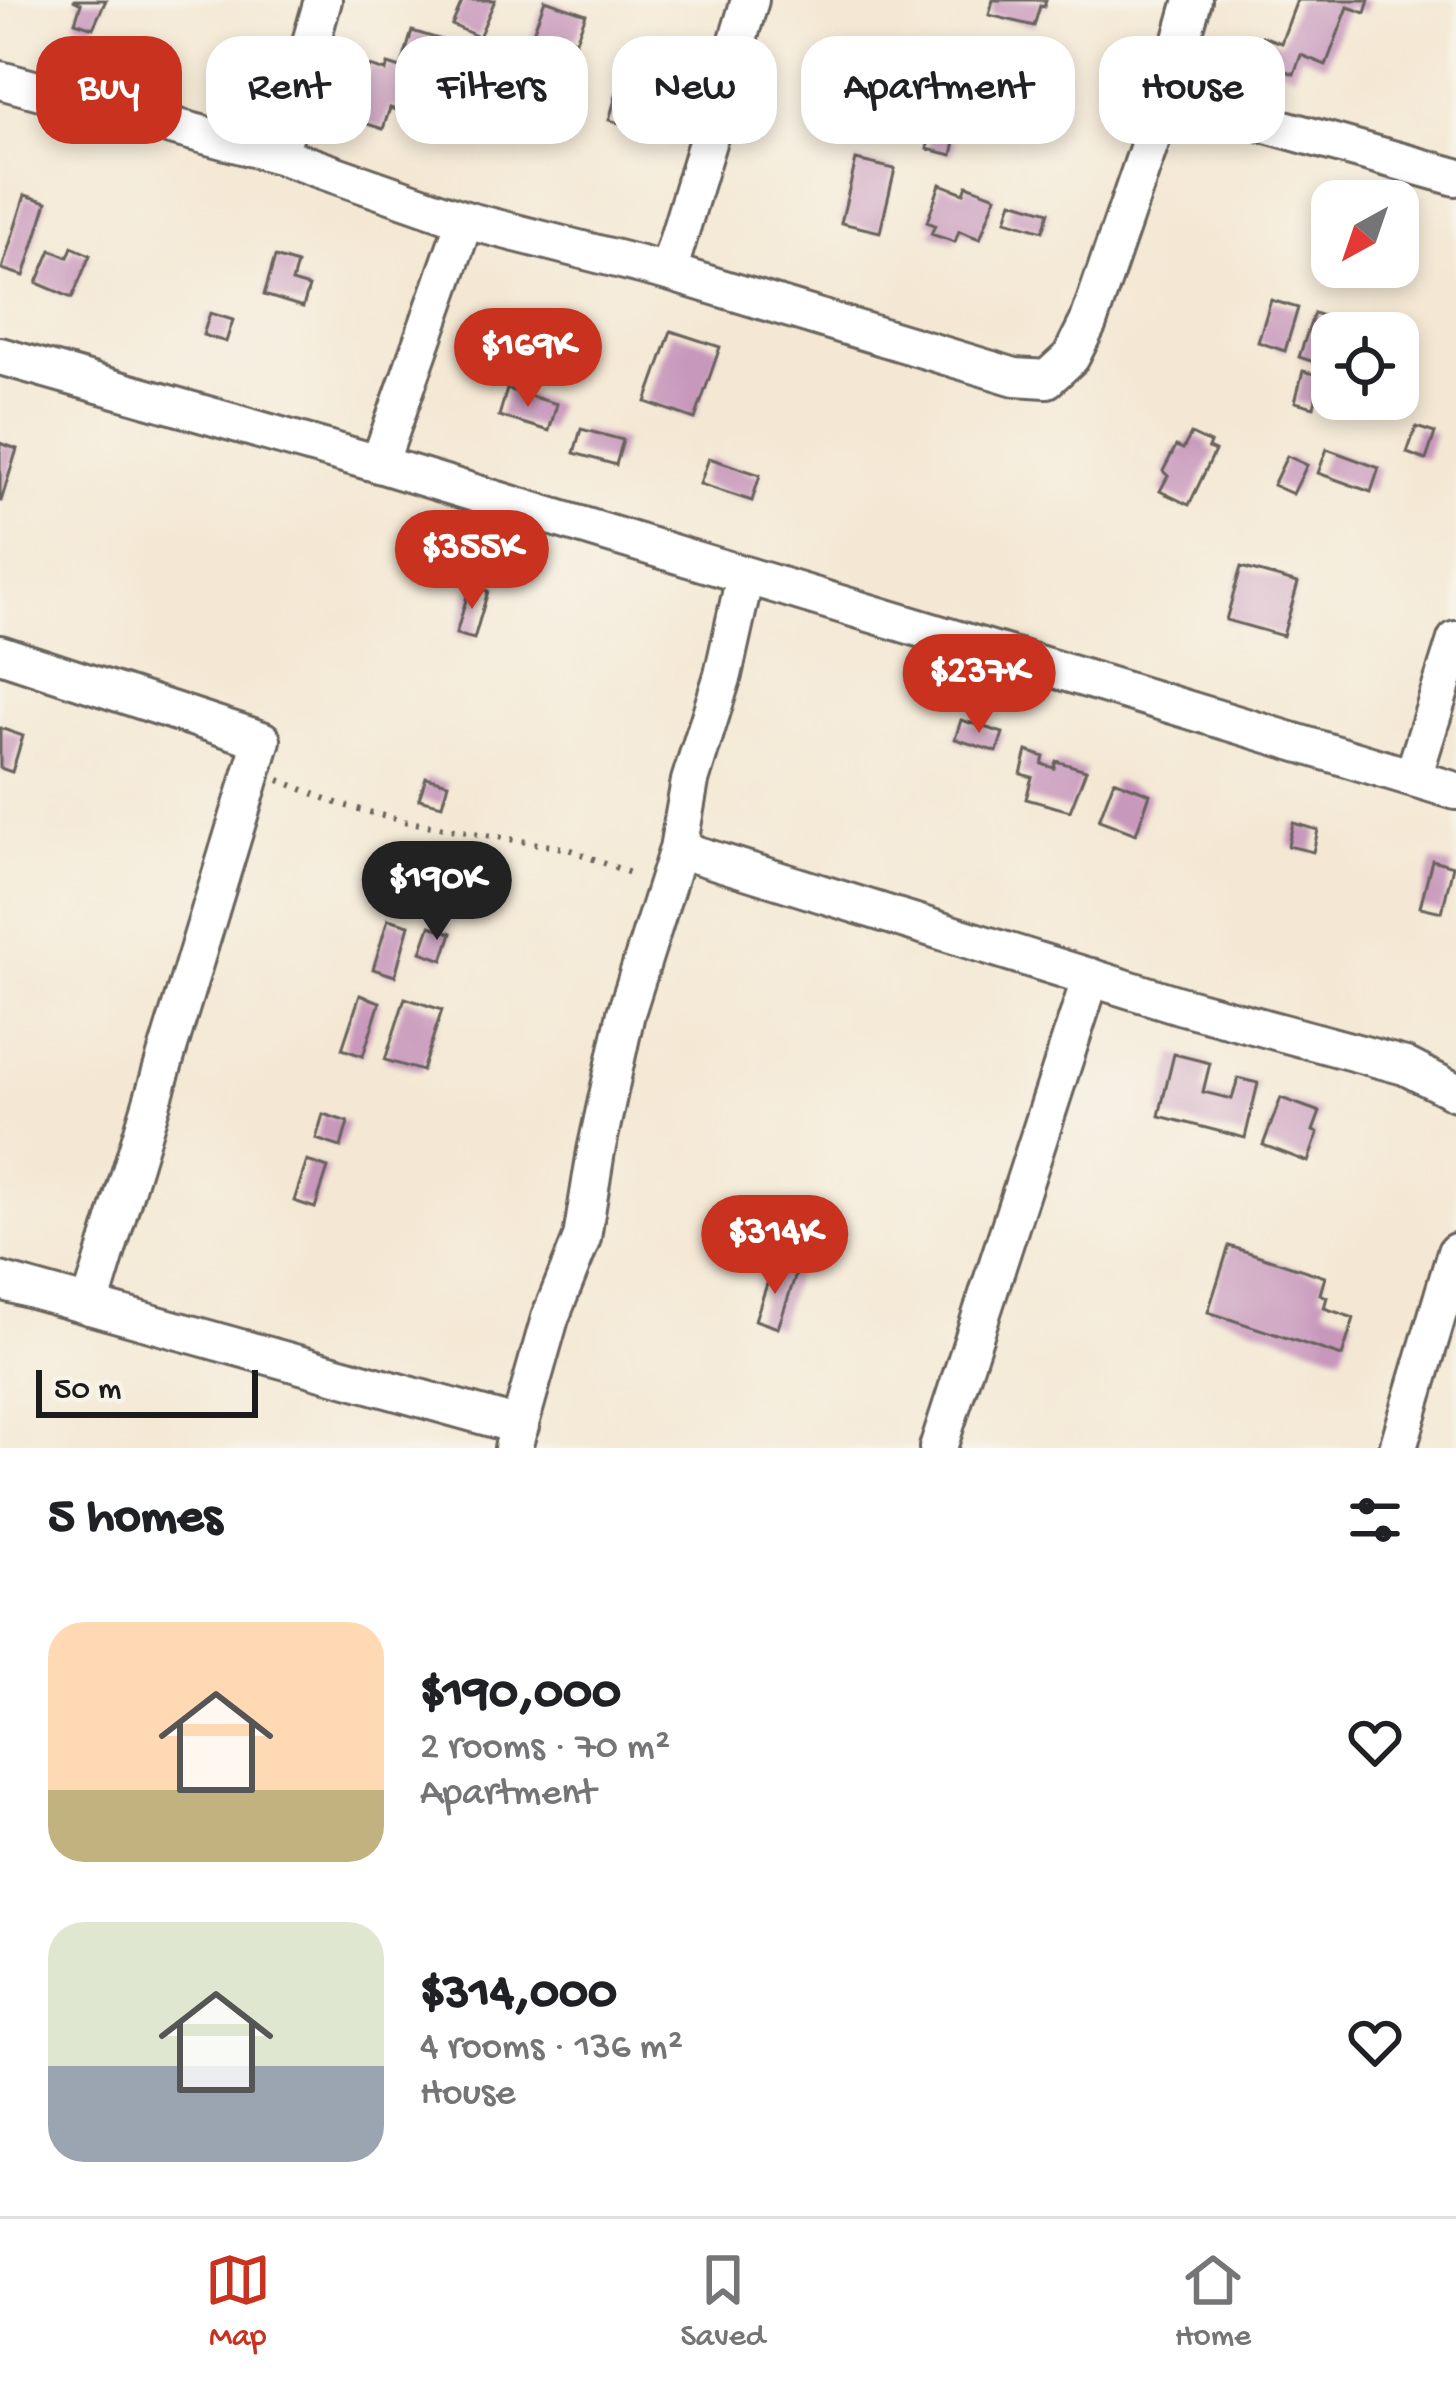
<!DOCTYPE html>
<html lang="en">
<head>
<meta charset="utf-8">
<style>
  body { margin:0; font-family:"Gochi Hand",sans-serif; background:#f6f6f6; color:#202124; height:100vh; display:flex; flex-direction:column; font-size:45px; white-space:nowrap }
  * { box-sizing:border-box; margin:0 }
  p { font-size:39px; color:#757577 }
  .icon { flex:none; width:66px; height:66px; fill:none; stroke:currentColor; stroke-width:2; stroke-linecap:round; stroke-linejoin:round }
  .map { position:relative; height:1448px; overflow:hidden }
  .panel { display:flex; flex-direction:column; background:#fff; flex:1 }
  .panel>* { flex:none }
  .top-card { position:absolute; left:36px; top:36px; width:1386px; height:108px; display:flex; gap:24px }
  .needle { width:78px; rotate:220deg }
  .controls { position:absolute; left:1311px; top:180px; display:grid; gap:24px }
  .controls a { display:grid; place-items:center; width:108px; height:108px; border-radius:24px; background:#fff; box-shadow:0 6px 18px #0003; font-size:60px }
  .scale { position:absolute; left:36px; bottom:30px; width:222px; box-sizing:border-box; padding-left:12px; border:6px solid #1c1c1c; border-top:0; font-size:33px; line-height:42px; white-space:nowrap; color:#1c1c1c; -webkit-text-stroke:9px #f7f3e8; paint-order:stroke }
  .price { position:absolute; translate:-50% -102px; padding:0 27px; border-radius:42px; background:#c8321e; color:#fff; font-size:39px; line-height:78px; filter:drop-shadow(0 3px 6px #0008) }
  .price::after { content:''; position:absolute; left:50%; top:72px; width:36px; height:27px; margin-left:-18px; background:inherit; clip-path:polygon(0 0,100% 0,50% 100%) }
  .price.on { background:#222; color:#fff }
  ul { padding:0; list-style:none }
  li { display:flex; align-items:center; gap:36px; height:300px; padding:0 48px }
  li span { display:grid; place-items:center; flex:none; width:336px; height:240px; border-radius:36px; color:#555 }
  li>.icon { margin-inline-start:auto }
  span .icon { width:144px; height:144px; fill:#fffc; stroke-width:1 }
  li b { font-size:51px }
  h2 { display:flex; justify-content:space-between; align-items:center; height:144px; padding:0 48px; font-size:51px }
  .tag { padding:0 42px; border-radius:36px; background:#fff; box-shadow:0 6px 18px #0003; font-size:42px; line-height:108px }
  .tag.on { background:#c8321e; color:#fff }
  .dock { display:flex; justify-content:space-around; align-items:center; height:168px; border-top:3px solid #e0e0e0; background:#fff; font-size:33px; color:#757577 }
  .dock a { display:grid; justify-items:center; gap:6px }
  .dock .on { color:#c8321e }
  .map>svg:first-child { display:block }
  .building { fill:#c797bc }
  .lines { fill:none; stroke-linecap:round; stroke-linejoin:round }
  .minor-casing { stroke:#68635c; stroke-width:42 }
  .path { stroke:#68635c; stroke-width:6; stroke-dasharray:3 9; stroke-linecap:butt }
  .minor { stroke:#fff; stroke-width:36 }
</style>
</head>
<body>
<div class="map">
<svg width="1456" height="1448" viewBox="0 0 1456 1448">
  <rect width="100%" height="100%" fill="#f7f3e8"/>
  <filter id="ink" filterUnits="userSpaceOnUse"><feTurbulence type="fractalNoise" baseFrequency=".00833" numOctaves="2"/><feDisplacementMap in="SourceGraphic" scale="24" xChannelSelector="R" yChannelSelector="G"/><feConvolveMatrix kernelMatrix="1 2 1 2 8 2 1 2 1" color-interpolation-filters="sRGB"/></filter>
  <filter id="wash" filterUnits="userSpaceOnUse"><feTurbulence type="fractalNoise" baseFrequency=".004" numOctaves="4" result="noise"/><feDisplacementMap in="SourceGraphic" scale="48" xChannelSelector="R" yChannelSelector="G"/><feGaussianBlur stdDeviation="2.7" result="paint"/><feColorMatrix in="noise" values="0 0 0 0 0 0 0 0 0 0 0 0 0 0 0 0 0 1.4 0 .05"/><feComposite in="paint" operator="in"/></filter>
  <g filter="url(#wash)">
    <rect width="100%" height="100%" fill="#f4e8d4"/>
    <g id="blocks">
      <!-- building -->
      <g class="building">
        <path d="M73 0H106L93 28 75 22 81 4Z"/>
        <path d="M463 0H495L479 37 452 25Z"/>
        <path d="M545 0 586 14 576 40 570 38 564 59 528 46Z"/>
        <path d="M993 0H1046L1044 7 1040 6 1034 26 989 15Z"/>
        <path d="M1297 0H1369L1365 13 1348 7 1326 65 1301 55 1294 74 1253 58 1262 36 1281 43Z"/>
        <path d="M412 31 442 40 433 70 428 68 425 76 431 78 422 107 402 101 399 111 390 108 383 129 352 119 354 112 346 110 357 72 367 75 370 66 386 71 388 64 401 68Z"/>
        <path d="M618 89 655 101 646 131 609 120Z"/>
        <path d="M888 113 910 116 908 131 886 128Z"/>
        <path d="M930 135 955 141 952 155 927 149Z"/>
        <path d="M856 160 895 169 880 232 841 223Z"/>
        <path d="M940 184 964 193 967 185 996 196 980 239 959 231 955 242 931 234 935 225 927 222Z"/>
        <path d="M25 195 47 202 24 276 2 269Z"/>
        <path d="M1012 201 1049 212 1043 231 1006 220Z"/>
        <path d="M72 247 90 255 72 298 37 283 51 250 68 257Z"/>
        <path d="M275 257 297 264 292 282 309 287 303 307 264 295Z"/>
        <path d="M1271 300 1298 308 1285 351 1258 342Z"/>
        <path d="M210 313 233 320 226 342 203 335Z"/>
        <path d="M1314 313 1357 327 1355 333H1332V368L1299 357Z"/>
        <path d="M671 331 720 347 695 419 646 402Z"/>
        <path d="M1303 371 1321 376 1314 407 1295 402Z"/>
        <path d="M507 389 557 404 549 431 499 416Z"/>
        <path d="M1416 427 1435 433 1426 460 1407 453Z"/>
        <path d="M581 429 623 440 616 465 574 453Z"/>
        <path d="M1191 434 1210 443 1208 448 1215 451 1189 505 1160 491 1168 476 1163 471 1176 446 1183 449Z"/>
        <path d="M0 443 17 449 1 501H0Z"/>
        <path d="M1327 449 1379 468 1371 492 1318 473Z"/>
        <path d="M1287 456 1307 465 1293 494 1273 485Z"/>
        <path d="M709 458 760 475 752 501 700 484Z"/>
        <path d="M1241 567 1298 583 1283 636 1226 620Z"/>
        <path d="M470 586 488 591 474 639 456 634Z"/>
        <path d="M961 720 1003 733 997 752 955 739Z"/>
        <path d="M0 728 23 736 12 772 0 768Z"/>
        <path d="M1027 751 1044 757 1042 764 1054 768 1056 761 1086 770 1070 811 1026 799 1032 777 1021 774Z"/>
        <path d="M426 777 448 783 442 805 419 799Z"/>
        <path d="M1114 780 1150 794 1136 834 1099 820Z"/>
        <path d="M1293 823 1318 830 1313 852 1288 846Z"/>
        <path d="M1432 860 1453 866 1442 912 1420 907Z"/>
        <path d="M400 866 420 870 416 887 396 883Z"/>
        <path d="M388 919 409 925 395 976 373 969Z"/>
        <path d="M430 926 452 933 443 960 421 952Z"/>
        <path d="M360 995 380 1002 363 1056 342 1049Z"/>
        <path d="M405 998 442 1010 422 1071 385 1060Z"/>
        <path d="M1174 1054 1210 1063 1203 1092 1232 1099 1238 1078 1258 1083 1245 1138 1159 1116Z"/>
        <path d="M1281 1098 1320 1112 1313 1131 1318 1133 1308 1162 1263 1145Z"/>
        <path d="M323 1114 348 1122 341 1147 316 1139Z"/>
        <path d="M307 1161 328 1168 315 1208 294 1201Z"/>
        <path d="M795 1210 816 1217 802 1257 781 1250Z"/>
        <path d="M1229 1246 1325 1277 1320 1294 1327 1297 1324 1308 1354 1318 1342 1356 1208 1312Z"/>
        <path d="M773 1266 796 1274 778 1328 755 1320Z"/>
      </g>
    </g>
  </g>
  <g filter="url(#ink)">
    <use href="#blocks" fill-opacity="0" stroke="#68635c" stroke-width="3"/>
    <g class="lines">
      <defs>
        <g id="minor">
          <path d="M0 80 279 155 465 220 668 272 1015 377 1047 379 1071 357 1088 323 1166 96 1193 0"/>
          <path d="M1166 96 1456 177"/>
          <path d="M279 155 323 0"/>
          <path d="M668 272 750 0"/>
          <path d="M0 356 379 464 1456 791"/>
          <path d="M379 464 465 220"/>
          <path d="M0 654 262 740 90 1306"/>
          <path d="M1413 777 1456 640"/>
          <path d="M678 849 1179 1005 1405 1066 1456 1092"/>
          <path d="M0 1281 520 1426"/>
          <path d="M513 1448 550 1318 582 1238 596 1151 626 1013 678 849 690 781 723 675 745 576"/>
          <path d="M938 1448 1091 977"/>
          <path d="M1398 1448 1456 1252"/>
        </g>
      </defs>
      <!-- minor casing -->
      <use href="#minor" class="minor-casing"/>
      <!-- path -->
      <path class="path" d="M279 780 339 804 403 821 568 849 635 875"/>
      <!-- minor -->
      <use href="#minor" class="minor"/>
    </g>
  </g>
</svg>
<div class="controls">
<a><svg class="needle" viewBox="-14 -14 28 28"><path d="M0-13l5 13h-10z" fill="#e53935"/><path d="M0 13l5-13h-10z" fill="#757577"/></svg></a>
<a><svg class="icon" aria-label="locate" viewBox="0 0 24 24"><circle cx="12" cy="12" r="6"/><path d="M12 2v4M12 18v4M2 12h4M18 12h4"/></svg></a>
</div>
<div class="scale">50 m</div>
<b class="price" style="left:528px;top:410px">$169K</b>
<b class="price" style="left:472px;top:612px">$355K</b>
<b class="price" style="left:979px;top:736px">$237K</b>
<b class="price on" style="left:437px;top:943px">$190K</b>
<b class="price" style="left:775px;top:1297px">$314K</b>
<div class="top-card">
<a class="tag on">Buy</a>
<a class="tag">Rent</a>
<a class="tag">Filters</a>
<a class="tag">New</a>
<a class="tag">Apartment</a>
<a class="tag">House</a>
</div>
</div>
<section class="panel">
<h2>5 homes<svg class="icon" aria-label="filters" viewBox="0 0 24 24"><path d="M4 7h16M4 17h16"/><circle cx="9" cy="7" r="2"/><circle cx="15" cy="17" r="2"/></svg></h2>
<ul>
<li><span style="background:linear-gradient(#ffd9b3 70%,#c2b280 0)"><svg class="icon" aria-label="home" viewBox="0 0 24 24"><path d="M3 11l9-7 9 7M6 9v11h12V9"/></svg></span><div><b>$190,000</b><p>2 rooms · 70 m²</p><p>Apartment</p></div><svg class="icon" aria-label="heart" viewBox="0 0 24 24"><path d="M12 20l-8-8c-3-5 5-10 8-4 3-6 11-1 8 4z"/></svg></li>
<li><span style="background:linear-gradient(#dfe7d0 60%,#9aa5b1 0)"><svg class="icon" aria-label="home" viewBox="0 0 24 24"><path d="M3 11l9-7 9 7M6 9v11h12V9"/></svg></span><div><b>$314,000</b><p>4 rooms · 136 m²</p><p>House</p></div><svg class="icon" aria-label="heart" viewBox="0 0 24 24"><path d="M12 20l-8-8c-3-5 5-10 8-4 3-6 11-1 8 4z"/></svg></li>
</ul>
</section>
<nav class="dock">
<a class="on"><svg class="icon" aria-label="map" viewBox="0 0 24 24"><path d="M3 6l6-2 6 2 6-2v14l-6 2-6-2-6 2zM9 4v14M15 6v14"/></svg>Map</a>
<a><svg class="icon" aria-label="saved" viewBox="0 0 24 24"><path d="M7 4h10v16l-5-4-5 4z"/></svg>Saved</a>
<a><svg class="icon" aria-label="home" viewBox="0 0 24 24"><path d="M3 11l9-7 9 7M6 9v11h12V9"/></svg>Home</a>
</nav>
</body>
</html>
